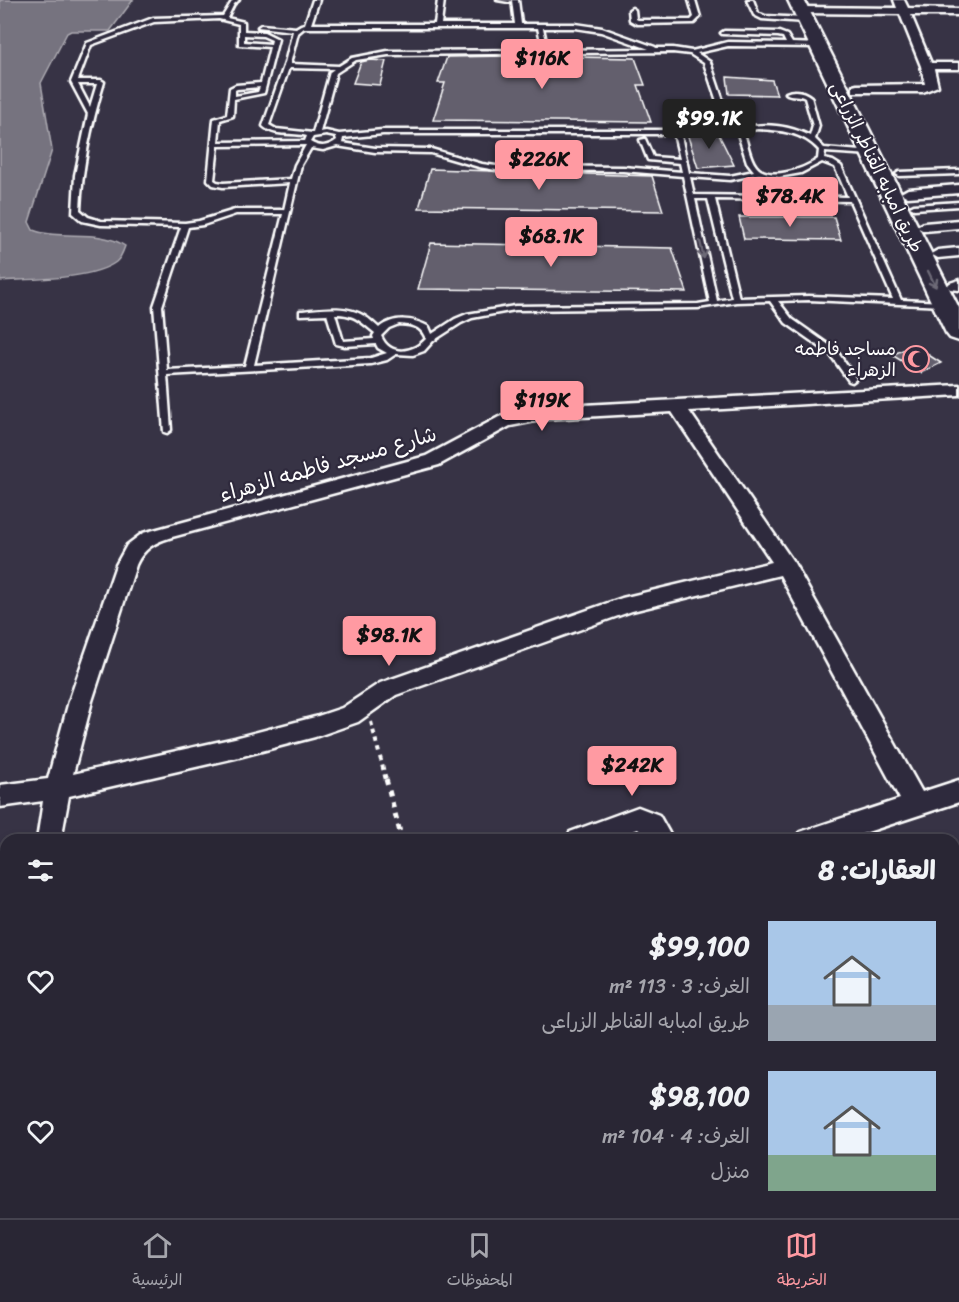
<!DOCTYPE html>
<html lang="ar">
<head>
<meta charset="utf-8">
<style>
  body { margin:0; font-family:Sriracha,"Playpen Sans Arabic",sans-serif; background:#353240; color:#f1f3f6; direction:rtl; height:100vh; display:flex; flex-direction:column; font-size:22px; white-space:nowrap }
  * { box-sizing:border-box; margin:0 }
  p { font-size:20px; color:#a5a5ac }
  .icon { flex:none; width:33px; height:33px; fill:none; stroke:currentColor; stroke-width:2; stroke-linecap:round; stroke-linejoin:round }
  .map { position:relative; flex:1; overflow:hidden; direction:ltr }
  .panel { position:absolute; left:0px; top:834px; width:960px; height:384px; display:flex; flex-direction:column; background:#292634; border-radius:18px 18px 0 0; box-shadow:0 3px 9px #0003,0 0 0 2px #45434f; direction:rtl }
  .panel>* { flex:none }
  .price { position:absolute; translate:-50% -51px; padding:0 14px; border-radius:6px; background:#ff9aa2; color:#111; font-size:20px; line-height:39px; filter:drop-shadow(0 2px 3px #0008) }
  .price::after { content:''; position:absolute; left:50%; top:36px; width:18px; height:14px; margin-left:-9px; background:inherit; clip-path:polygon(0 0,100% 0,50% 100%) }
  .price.active { background:#222; color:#fff }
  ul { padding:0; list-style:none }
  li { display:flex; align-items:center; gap:18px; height:150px; padding:0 24px }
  li span { display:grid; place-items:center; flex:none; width:168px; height:120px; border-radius:0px; color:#555 }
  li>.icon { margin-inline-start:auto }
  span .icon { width:72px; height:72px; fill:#fffc; stroke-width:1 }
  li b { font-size:26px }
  h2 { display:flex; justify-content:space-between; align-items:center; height:72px; padding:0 24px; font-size:26px }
  .tabs { display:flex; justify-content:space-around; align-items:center; height:84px; border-top:2px solid #45434f; background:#292634; font-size:16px; color:#a5a5ac }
  .tabs a { display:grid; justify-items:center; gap:3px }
  .tabs .active { color:#ff9aa2 }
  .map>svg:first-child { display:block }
  .water { fill:#76737f; stroke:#adabb2; stroke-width:1.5 }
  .building { fill:#635f6d; stroke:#fff; stroke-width:1.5 }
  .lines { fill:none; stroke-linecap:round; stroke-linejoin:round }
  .service-casing { stroke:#fff; stroke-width:5 }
  .minor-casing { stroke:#fff; stroke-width:5 }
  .primary-casing { stroke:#fff; stroke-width:5 }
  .path-far1 { stroke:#fff; stroke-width:4; stroke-dasharray:4.5 4.5; stroke-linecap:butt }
  .path { stroke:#fff; stroke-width:5; stroke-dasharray:6 6; stroke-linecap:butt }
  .service { fill:#2f2a3d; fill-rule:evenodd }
  .minor { fill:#2f2a3d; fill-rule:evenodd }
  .primary { fill:#2f2a3d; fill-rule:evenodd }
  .oneway { stroke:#6d6a77 }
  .labels { text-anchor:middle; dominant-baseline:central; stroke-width:4.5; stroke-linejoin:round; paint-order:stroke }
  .far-street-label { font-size:18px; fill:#fff; stroke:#2f2a3d }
  .far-poi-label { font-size:18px; fill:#fff; stroke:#2f2a3d; text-anchor:end }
  .street-label { font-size:21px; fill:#fff; stroke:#2f2a3d }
</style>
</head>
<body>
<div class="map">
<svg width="959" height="1218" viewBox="0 0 959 1218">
  <rect width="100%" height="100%" fill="#373345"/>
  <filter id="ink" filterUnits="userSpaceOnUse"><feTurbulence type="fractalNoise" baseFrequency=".0167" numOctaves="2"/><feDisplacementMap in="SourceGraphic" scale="12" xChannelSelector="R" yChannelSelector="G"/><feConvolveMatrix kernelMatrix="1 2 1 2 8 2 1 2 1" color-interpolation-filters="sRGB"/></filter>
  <g filter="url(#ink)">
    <!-- water -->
    <path class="water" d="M0 0H133L110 31H71L67 33 41 83 52 150 29 222 33 230C61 241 99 228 125 246 123 252 121 258 116 262 92 280 30 279 0 281Z"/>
    <!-- building -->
    <g class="building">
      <path d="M507 56 635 58 645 85H638L651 122 433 120 445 83H438L447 57Z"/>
      <path d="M370 60 386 61 380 85 353 83 361 62Z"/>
      <path d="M727 77 772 80 777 95 729 94Z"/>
      <path d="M686 130 718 133 734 165 698 168Z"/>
      <path d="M430 169 652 176 663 211 419 208Z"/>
      <path d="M739 217H834L841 240 744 239Z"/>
      <path d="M431 243 672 248 687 292 418 289Z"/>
      <path d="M913 345 941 363 921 373 892 355Z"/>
    </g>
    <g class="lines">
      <defs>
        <g id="service">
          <path d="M233 0H239L234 4 227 18 244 22V31L264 32 278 39 264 93 234 99 233 116 220 120 218 142 305 141 307 136C292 132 275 137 263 126L285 63 293 31 258 27 261 25 296 28 301 25 305 24 313 0H319L311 24H435L438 0H444L441 24H515L512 0H518L521 24H575L602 28 655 47 656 48H673L692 51 728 42 786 43 783 37 778 36 722 34 721 33 724 31 779 32 787 35 792 43 819 44 820 45 817 47 728 46 697 53 710 62 727 113 746 127C767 123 791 126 810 136L813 126 805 98C799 94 791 97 786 93 794 89 804 91 811 97L819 126 815 139 824 148 873 152 874 153 871 155 825 152 824 159 833 161 841 166 901 300 944 302 948 304 944 306 809 300 778 301 792 319 836 350 856 379 852 382 849 381 830 354 786 323 770 301 736 302 698 308 515 310 472 318 461 323 433 341 424 351 413 355 396 354 387 360 371 364 167 375 171 430 167 433 164 432 154 306 181 227 101 225 82 221 73 213 75 175 88 114 71 82 87 43 153 18 223 16ZM219 19 239 24V45L270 47 261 83 236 85 230 88 227 115 214 119 208 180 213 185 223 187 290 183 284 210H235L199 221 185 223 101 221 88 217 80 210C82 166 91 125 104 82L101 80H78L91 45 154 22ZM304 28H538L543 50 388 51 352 58 339 66 290 64 298 33ZM543 28H575L601 32 649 49 548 50ZM244 35 263 36 272 40 271 44 244 42ZM673 52 690 54 704 63 719 107H691L683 115C696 133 720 130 740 131L738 134 747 162 754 171 730 176 689 173 675 108 672 106 669 108 674 130H383L339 134 326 131 320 132 336 73 356 60 388 55ZM289 68 334 69 330 72 313 133 276 129 269 125ZM78 84H97L90 107ZM260 87 258 92 235 96V90L237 89ZM693 111H720L722 115 738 127C722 127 700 130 689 115ZM757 129C780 130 803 132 819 150L818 159C805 169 768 182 756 166 749 157 748 144 744 134L747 131ZM383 134H674L680 159 653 157 645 139 640 140 648 160 680 163 682 172 623 167 496 166 482 164 431 149 375 148 342 143 343 138ZM326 135 336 137 337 140C328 147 320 148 310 142L313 137ZM306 145 295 165 291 179 223 183 217 182 214 180 218 146ZM337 146 375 152 431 153 479 167 496 170 623 171 683 176 710 302 698 304 515 306 467 314 455 319 432 334 429 327C413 318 394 316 379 328 374 324 370 319 364 316 346 305 323 309 303 311H300V315L327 314 336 344 345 346 376 344 378 348 387 353 371 358 254 365 301 165 311 148 323 150ZM822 162 835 167 848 197 694 195 690 177 730 180 759 174 779 177 801 173ZM695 199H708L732 298 717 301ZM715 199 850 201 893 299 809 296 739 298ZM236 214H283L245 366 167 370 162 306 188 227 203 225ZM335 314C355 314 360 321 375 333L373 336 374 339 343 341ZM399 324C413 325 421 326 426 339 413 353 390 357 381 336L389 328Z"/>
          <path d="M497 0H512L509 2Z"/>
          <path d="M689 0H695L700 17 694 23 637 24 630 20 629 10 632 8 635 10 636 19 638 20H691L694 17Z"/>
          <path d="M747 0H753L758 13 765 16 805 18 808 20 805 22 762 19 754 15Z"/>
          <path d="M959 170V174L899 176 896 174 899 172Z"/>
          <path d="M959 202V206L914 209 910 207 914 205Z"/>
        </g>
        <g id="minor">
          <path d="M894 0H904L908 8 959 9V15H911L931 63H959V69H934L938 86 923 92H853V86L857 85 925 84 921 66 900 14 801 13 796 10 801 7 897 8Z"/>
          <path d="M959 185V193L908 197 901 193 908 189Z"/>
          <path d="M959 220V228L924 231 917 227 924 223Z"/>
          <path d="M959 248V256L938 258 931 254 938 250Z"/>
          <path d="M959 280V290L950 289 947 286 950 283Z"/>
          <path d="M959 385V395L689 411 794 563 922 792 959 780V802L843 840H797L800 832 900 799 780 575 632 611 396 695 358 722 315 737 235 758 69 796 61 840H37L43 801 0 807V785L48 779 69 701 116 565 127 545 143 533 426 456 499 417 546 407ZM672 412 772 562 622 598 380 683 342 708 315 717 235 738 73 774 92 701 136 565C144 548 155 542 172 537L439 465 510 426 546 419Z"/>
          <path d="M638 807 659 815 673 840H648L638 829 609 840H567L570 832Z"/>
          <path d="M6 968V996L0 997V969Z"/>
          <path d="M959 1057V1085L954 1087V1059Z"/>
          <path d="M954 1101 959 1103V1139L954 1137Z"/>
          <path d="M6 1146V1176L0 1177V1147Z"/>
          <rect x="37" y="1212" width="32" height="6"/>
          <path d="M735 1212H776L773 1218H732Z"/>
        </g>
        <path id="primary" d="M788 0H804L959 308V341L950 338 946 333Z"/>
      </defs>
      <!-- service casing -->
      <use href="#service" class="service-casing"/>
      <!-- minor casing -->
      <use href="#minor" class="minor-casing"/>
      <!-- primary casing -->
      <use href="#primary" class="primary-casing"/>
      <!-- path-far1 -->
      <path class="path-far1" d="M371 722 386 780"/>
      <!-- path -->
      <path class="path" d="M386 779 402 840"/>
      <!-- service -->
      <use href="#service" class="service"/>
      <!-- minor -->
      <use href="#minor" class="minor"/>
      <!-- primary -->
      <use href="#primary" class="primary"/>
    </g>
    <!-- one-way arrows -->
    <defs><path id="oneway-shaft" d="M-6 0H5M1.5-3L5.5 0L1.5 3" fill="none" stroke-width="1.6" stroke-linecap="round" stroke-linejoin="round" transform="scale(1.5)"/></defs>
    <g class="oneway">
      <use href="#oneway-shaft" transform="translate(702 250) rotate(77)"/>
      <use href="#oneway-shaft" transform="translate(932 279) rotate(64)"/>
    </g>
  </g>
  <!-- icons -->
  <defs>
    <symbol id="mosque-ring" viewBox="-11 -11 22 22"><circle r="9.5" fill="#2f2a3d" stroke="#ff9aa2" stroke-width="1.5"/><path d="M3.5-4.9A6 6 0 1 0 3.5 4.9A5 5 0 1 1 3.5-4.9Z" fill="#ff9aa2"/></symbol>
  </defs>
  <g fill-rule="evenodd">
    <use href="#mosque-ring" x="901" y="344" width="30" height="30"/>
  </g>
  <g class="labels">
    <!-- far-street labels -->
    <g class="far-street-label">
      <text transform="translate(877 167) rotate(64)">طريق امبابه القناطر الزراعى</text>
    </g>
    <!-- far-poi labels -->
    <g class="far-poi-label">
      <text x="896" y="349">مساجد فاطمه<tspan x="896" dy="21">الزهراء</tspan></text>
    </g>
    <!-- street labels -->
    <g class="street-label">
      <text transform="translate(328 464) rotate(-16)">شارع مسجد فاطمه الزهراء</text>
    </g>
  </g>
</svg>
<b class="price" style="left:542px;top:90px">$116K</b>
<b class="price active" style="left:709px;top:150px">$99.1K</b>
<b class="price" style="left:539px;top:191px">$226K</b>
<b class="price" style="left:790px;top:228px">$78.4K</b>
<b class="price" style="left:551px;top:268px">$68.1K</b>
<b class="price" style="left:542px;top:432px">$119K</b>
<b class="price" style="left:389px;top:667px">$98.1K</b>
<b class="price" style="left:632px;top:797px">$242K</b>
<section class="panel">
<h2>العقارات: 8<svg class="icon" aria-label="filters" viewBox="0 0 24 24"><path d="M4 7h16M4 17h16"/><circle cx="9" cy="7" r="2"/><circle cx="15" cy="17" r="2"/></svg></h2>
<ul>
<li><span style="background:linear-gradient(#a9c7e8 70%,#9aa5b1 0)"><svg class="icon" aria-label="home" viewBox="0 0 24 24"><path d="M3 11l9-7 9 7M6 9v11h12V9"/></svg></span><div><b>$99,100</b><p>الغرف: 3 · 113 m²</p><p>طريق امبابه القناطر الزراعى</p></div><svg class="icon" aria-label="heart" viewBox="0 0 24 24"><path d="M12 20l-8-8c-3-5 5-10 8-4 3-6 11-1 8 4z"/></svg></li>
<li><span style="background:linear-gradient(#a9c7e8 70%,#7fa58c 0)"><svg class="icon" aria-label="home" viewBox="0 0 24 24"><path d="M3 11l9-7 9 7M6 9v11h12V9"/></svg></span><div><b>$98,100</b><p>الغرف: 4 · 104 m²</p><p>منزل</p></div><svg class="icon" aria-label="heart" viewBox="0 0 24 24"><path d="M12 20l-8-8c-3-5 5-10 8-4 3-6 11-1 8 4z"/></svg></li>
</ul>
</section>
</div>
<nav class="tabs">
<a class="active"><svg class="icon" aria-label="map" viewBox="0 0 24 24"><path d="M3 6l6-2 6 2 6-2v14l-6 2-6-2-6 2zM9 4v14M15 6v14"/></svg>الخريطة</a>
<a><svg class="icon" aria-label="saved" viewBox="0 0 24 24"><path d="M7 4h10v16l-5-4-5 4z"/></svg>المحفوظات</a>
<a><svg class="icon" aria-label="home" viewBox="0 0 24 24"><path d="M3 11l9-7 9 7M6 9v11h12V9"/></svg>الرئيسية</a>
</nav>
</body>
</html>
